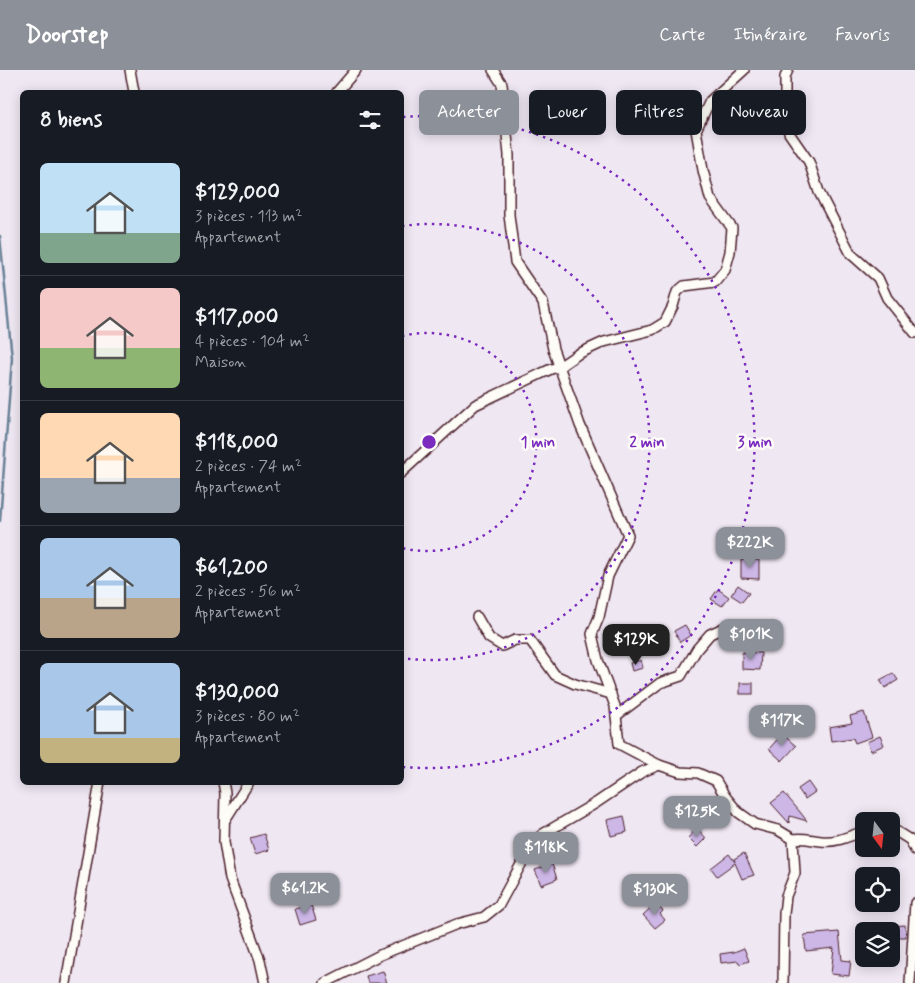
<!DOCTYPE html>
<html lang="fr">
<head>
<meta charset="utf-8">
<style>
  body { margin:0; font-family:Mynerve,sans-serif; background:#242831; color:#f1f3f6; height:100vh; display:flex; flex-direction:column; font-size:19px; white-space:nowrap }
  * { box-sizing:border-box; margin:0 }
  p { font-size:16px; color:#9ea1a6 }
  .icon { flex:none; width:28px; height:28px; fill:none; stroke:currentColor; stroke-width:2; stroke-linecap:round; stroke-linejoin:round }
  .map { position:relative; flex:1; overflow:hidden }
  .details { position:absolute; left:20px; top:20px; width:384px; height:695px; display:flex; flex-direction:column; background:#171b24; border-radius:8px; box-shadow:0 2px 12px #0003 }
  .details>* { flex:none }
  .hud { position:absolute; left:419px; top:20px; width:421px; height:45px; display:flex; gap:10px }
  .needle { width:32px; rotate:165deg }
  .controls { position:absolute; left:855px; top:742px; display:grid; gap:10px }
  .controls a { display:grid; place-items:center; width:45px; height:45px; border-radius:8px; background:#171b24; box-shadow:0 2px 12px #0003; font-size:25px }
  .price { position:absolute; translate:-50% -42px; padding:0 11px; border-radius:10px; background:#8c9099; color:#fff; font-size:16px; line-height:32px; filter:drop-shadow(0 1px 2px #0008) }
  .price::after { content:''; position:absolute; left:50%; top:30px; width:15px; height:11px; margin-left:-8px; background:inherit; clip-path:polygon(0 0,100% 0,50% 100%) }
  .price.on { background:#222; color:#fff }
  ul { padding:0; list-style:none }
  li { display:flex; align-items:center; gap:15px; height:125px; padding:0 20px }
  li+li { border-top:1px solid #363941 }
  li span { display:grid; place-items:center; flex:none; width:140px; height:100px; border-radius:8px; color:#555 }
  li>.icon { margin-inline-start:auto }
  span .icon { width:60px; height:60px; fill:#fffc; stroke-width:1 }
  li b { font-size:21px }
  h2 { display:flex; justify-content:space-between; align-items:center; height:60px; padding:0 20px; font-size:21px }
  .chip { padding:0 18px; border-radius:8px; background:#171b24; box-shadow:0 2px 12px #0003; font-size:18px; line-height:45px }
  .chip.on { background:#8c9099; color:#fff }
  header { display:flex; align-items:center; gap:30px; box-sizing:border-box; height:70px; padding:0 25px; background:#8c9099; color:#fff }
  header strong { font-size:24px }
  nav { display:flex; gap:28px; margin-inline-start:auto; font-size:18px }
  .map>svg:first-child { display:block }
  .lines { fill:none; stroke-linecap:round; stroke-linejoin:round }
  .stream { stroke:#698196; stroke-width:2.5 }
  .building { fill:#cdb7e7; stroke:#4a1f2b }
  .minor-casing { stroke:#4a1f2b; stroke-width:12 }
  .minor { stroke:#fdfcf7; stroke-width:9 }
  .ring { fill:none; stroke:#7b2cbf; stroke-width:2.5; stroke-dasharray:2.5 5 }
  .centre { fill:#7b2cbf; stroke:#fdfcf7; stroke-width:2.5 }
  .ring-label { font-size:15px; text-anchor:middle; font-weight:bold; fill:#7b2cbf; stroke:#fdfcf7; stroke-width:5; stroke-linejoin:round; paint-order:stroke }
</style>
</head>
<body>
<header>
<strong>Doorstep</strong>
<nav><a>Carte</a><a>Itinéraire</a><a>Favoris</a></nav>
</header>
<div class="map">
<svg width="915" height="913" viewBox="0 0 915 913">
  <rect width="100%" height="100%" fill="#efe7f2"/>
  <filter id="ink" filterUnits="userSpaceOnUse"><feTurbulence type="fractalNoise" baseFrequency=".02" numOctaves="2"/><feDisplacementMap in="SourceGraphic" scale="10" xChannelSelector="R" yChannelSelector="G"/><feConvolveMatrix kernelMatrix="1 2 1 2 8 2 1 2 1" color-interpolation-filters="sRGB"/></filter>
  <g filter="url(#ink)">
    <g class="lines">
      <!-- stream -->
      <path class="stream" d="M0 166 12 288 0 451"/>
    </g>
    <!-- building -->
    <g class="building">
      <path d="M741 490H759V509L741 508Z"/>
      <path d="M738 515 749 523 742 532 731 525Z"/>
      <path d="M718 519 729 527 722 536 711 529Z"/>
      <path d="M685 555 691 565 680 572 674 561Z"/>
      <path d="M650 571 653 578 643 583 640 576Z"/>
      <path d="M742 582 761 583 760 600 742 599Z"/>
      <path d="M641 590 643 598 632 601 630 593Z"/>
      <path d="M893 603 898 610 885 618 880 610Z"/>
      <rect x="740" y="613" width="13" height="11"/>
      <path d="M864 642 872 667 855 673 853 668 831 671 829 657 852 653 850 646Z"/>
      <path d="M782 664 796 676 782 691 769 679Z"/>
      <path d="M880 666 884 675 871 681 867 672Z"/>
      <path d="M808 712 815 722 805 729 798 719Z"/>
      <path d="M784 723 800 742 807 751 790 746 789 753 771 733Z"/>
      <path d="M624 746 627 762 611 766 607 750Z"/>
      <path d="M697 758 706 768 697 777 688 768Z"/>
      <path d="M264 764 269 780 255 784 250 768Z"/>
      <path d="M744 783 754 805 742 809 735 793 717 806 711 798 729 784 735 792 734 789Z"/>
      <path d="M552 794 557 809 541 815 535 800Z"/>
      <path d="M655 834 663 841 660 844 665 850 655 858 643 845Z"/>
      <path d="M311 835 316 850 300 855 295 839Z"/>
      <path d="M905 855 906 867H892V856Z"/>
      <path d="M839 862 842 890 851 891 849 906 831 904 834 878 806 881 804 865Z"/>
      <path d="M744 878 749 891 740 894 738 891 721 893 720 884 734 882Z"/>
      <path d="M383 901 387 913H368L366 906Z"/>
    </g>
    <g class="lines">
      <defs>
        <g id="minor">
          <path d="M130 0 134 22"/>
          <path d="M493 0 502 14 509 85V145L515 192 543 233 553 279 580 355 628 465 608 506 599 547 592 564 598 590 615 636 619 674 659 695 680 702 698 703 716 711 725 726 738 742 755 754 778 760 793 769 795 803 786 826 784 844 783 913"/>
          <path d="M788 0 785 7V37L789 63 809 92 819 122 851 184 878 208 887 228 915 263"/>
          <path d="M337 22 356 0"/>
          <path d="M401 403 475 335 551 299 559 297 578 284 604 272 652 260 665 252 673 236 677 222 684 216 715 212 725 200 730 182 732 158 710 128 703 100 696 60 710 31 744 0"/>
          <path d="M477 547 489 568 502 576 515 570H530L555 605 575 614 611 624"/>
          <path d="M616 646 660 613 681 606 697 579 710 564 732 554"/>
          <path d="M223 712 225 723 224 772 230 809 260 890 265 913"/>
          <path d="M225 750 249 712"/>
          <path d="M891 758 910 770 915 780"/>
          <path d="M793 769C803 767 811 770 821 771 836 773 850 766 864 761"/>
          <path d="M66 913 100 712"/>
          <path d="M325 913 380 885 457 854 484 847 499 835 532 774 543 764 596 733 642 702 659 695"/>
          <path d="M910 913 915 833"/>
        </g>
      </defs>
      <!-- minor casing -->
      <use href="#minor" class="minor-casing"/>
      <!-- minor -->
      <use href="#minor" class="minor"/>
    </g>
  </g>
  <!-- distance rings -->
  <g class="ring">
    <path d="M402 266A109 109 0 1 1 402 478"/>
    <path d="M402 156A218 218 0 1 1 402 588"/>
    <path d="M403 47A326 326 0 1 1 403 697"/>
  </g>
  <circle cx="429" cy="372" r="8" class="centre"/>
  <g class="ring-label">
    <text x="538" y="377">1 min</text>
    <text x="647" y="377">2 min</text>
    <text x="755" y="377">3 min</text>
  </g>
</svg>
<div class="controls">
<a><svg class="needle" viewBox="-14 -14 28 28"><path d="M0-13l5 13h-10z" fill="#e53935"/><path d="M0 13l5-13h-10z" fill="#9ea1a6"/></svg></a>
<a><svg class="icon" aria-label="locate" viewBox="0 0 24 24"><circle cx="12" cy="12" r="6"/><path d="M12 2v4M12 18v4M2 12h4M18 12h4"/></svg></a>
<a><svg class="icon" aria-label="layers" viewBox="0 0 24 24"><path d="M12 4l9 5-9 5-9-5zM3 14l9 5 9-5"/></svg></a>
</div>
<b class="price" style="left:750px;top:499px">$222K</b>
<b class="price" style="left:751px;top:591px">$101K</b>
<b class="price on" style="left:636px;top:596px">$129K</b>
<b class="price" style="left:782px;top:677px">$117K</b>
<b class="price" style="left:697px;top:768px">$125K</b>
<b class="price" style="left:546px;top:804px">$118K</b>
<b class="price" style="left:305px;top:845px">$61.2K</b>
<b class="price" style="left:655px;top:846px">$130K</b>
<div class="hud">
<a class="chip on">Acheter</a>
<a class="chip">Louer</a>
<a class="chip">Filtres</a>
<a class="chip">Nouveau</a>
</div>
<section class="details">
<h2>8 biens<svg class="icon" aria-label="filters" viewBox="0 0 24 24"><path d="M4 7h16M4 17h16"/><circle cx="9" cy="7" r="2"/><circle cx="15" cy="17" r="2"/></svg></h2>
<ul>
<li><span style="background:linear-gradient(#bfe0f5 70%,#7fa58c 0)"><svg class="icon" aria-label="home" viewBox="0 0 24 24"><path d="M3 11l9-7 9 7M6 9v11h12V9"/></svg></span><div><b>$129,000</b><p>3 pièces · 113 m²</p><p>Appartement</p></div></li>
<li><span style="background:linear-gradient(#f6c9c9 60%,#8fb573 0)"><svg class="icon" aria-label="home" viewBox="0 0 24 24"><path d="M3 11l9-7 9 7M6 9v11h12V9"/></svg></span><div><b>$117,000</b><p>4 pièces · 104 m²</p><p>Maison</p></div></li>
<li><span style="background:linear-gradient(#ffd9b3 65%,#9aa5b1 0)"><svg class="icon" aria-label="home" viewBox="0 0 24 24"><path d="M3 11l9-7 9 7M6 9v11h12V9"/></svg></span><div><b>$118,000</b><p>2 pièces · 74 m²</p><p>Appartement</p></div></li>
<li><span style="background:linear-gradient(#a9c7e8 60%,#b9a48a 0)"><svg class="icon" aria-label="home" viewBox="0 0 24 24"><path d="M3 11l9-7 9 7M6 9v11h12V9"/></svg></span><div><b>$61,200</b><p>2 pièces · 56 m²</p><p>Appartement</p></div></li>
<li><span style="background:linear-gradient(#a9c7e8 75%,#c2b280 0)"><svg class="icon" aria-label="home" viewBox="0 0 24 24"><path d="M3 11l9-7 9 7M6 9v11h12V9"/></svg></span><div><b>$130,000</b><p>3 pièces · 80 m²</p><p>Appartement</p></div></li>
</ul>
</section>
</div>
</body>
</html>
